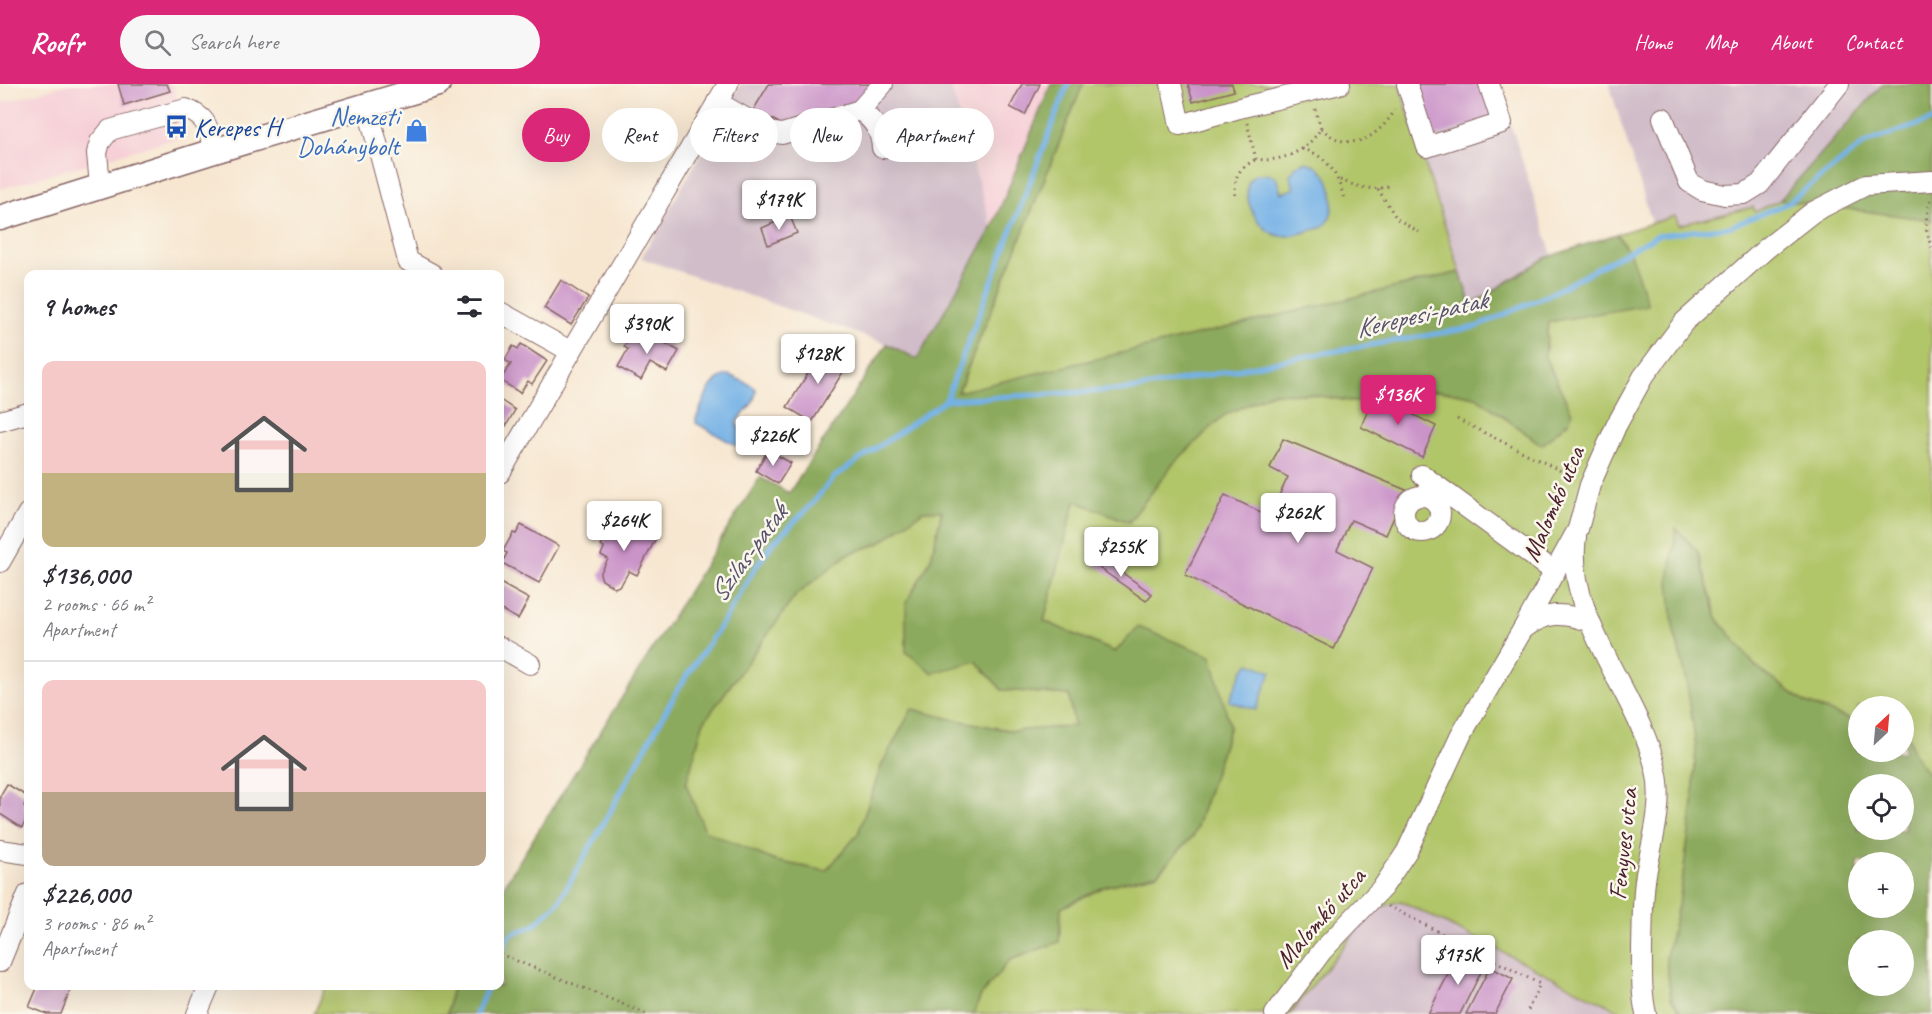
<!DOCTYPE html>
<html lang="en">
<head>
<meta charset="utf-8">
<style>
  body { margin:0; font-family:Caveat,sans-serif; background:#f7f7f7; color:#2b2b33; height:100vh; display:flex; flex-direction:column; font-size:22px; white-space:nowrap }
  * { box-sizing:border-box; margin:0 }
  p { font-size:20px; color:#7c7c81 }
  .icon { flex:none; width:33px; height:33px; fill:none; stroke:currentColor; stroke-width:2; stroke-linecap:round; stroke-linejoin:round }
  .map { position:relative; flex:1; overflow:hidden }
  .details { position:absolute; left:24px; top:186px; width:480px; height:720px; display:flex; flex-direction:column; background:#fff; border-radius:12px; box-shadow:0 6px 24px #0002 }
  .details>* { flex:none }
  .guide { position:absolute; left:522px; top:24px; width:570px; height:54px; display:flex; gap:12px }
  .needle { width:39px; rotate:26deg }
  .buttons { position:absolute; left:1848px; top:612px; display:grid; gap:12px }
  .buttons a { display:grid; place-items:center; width:66px; height:66px; border-radius:50%; background:#fff; box-shadow:0 6px 24px #0002; font-size:30px }
  .price { position:absolute; translate:-50% -51px; padding:0 14px; border-radius:6px; background:#fff; color:#222; font-size:20px; line-height:39px; filter:drop-shadow(0 2px 3px #0008) }
  .price::after { content:''; position:absolute; left:50%; top:36px; width:18px; height:14px; margin-left:-9px; background:inherit; clip-path:polygon(0 0,100% 0,50% 100%) }
  .price.current { background:#db2777; color:#fff }
  ul { padding:0; list-style:none }
  li { display:grid; align-content:center; gap:12px; height:318px; padding:0 18px }
  li+li { border-top:2px solid #e1e1e2 }
  li span { display:grid; place-items:center; height:186px; border-radius:12px; color:#555 }
  li>.icon { margin-inline-start:auto }
  span .icon { width:108px; height:108px; fill:#fffc; stroke-width:1 }
  li b { font-size:26px }
  h2 { display:flex; justify-content:space-between; align-items:center; height:72px; padding:0 18px; font-size:26px }
  .pill { padding:0 21px; border-radius:27px; background:#fff; box-shadow:0 6px 24px #0002; font-size:21px; line-height:54px }
  .pill.current { background:#db2777; color:#fff }
  header { display:flex; align-items:center; gap:36px; box-sizing:border-box; height:84px; padding:0 30px; background:#db2777; color:#fff }
  header strong { font-size:28px }
  nav { display:flex; gap:33px; margin-inline-start:auto; font-size:21px }
  .search { width:420px; height:54px; background:#f7f7f7; display:flex; align-items:center; gap:15px; box-sizing:border-box; padding:0 21px; border-radius:33px; color:#7c7c81; font-size:22px }
  .map>svg:first-child { display:block }
  .built { fill:#f6cfd7 }
  .industrial { fill:#d1bdc9 }
  .green { fill:#b1c569; stroke:#7e724a; stroke-width:1.5 }
  .forest { fill:#8caa5d; stroke:#6b6444; stroke-width:1.5; fill-rule:evenodd }
  .water { fill:#73b1e6; stroke:#5e6888; stroke-width:1.5 }
  .lines { fill:none; stroke-linecap:round; stroke-linejoin:round }
  .stream { stroke:#73b1e6; stroke-width:5 }
  .building { fill:#cb94c9 }
  .minor-casing { stroke:#876565; stroke-width:22 }
  .major-casing { stroke:#876565; stroke-width:27 }
  .path { stroke:#876565; stroke-width:3; stroke-dasharray:1.5 4.5; stroke-linecap:butt }
  .minor { stroke:#fff; stroke-width:20 }
  .major { stroke:#fff; stroke-width:24 }
  .labels { text-anchor:middle; dominant-baseline:central; stroke-width:5; stroke-linejoin:round; paint-order:stroke }
  .shop-label { font-size:26px; fill:#366cbe; stroke:#fbf7ec; text-anchor:end }
  .transit-label { font-size:26px; fill:#164399; stroke:#fbf7ec; text-anchor:start }
  .street-label { font-size:26px; fill:#4a1f2b; stroke:#fbf7ec }
  .water-label { font-size:27px; font-style:italic; fill:#58526c; stroke:#fbf7ec }
</style>
</head>
<body>
<header>
<strong>Roofr</strong>
<div class="search"><svg class="icon" aria-label="search" viewBox="0 0 24 24"><circle cx="10" cy="10" r="6"/><path d="M15 15l6 6"/></svg>Search here</div>
<nav><a>Home</a><a>Map</a><a>About</a><a>Contact</a></nav>
</header>
<div class="map">
<svg width="1932" height="930" viewBox="0 0 1932 930">
  <rect width="100%" height="100%" fill="#fbf7ec"/>
  <filter id="ink" filterUnits="userSpaceOnUse"><feTurbulence type="fractalNoise" baseFrequency=".0167" numOctaves="2"/><feDisplacementMap in="SourceGraphic" scale="12" xChannelSelector="R" yChannelSelector="G"/><feConvolveMatrix kernelMatrix="1 2 1 2 8 2 1 2 1" color-interpolation-filters="sRGB"/></filter>
  <filter id="wash" filterUnits="userSpaceOnUse"><feTurbulence type="fractalNoise" baseFrequency=".008" numOctaves="4" result="noise"/><feDisplacementMap in="SourceGraphic" scale="24" xChannelSelector="R" yChannelSelector="G"/><feGaussianBlur stdDeviation="1.35" result="paint"/><feColorMatrix in="noise" values="0 0 0 0 0 0 0 0 0 0 0 0 0 0 0 0 0 1.4 0 .05"/><feComposite in="paint" operator="in"/></filter>
  <g filter="url(#wash)">
    <rect width="100%" height="100%" fill="#f7e7d1"/>
    <!-- built -->
    <g class="built">
      <path d="M69 0H173L187 51 0 105V19Z"/>
      <path d="M950 0H1051L992 144Z"/>
    </g>
    <!-- industrial -->
    <g class="industrial">
      <path d="M741 0H950L992 144 917 275 887 260 641 174Z"/>
      <path d="M1399 0H1498L1552 171 1545 174 1471 221Z"/>
      <path d="M1609 0H1883L1780 116 1755 128 1752 124 1679 141 1675 132 1652 139Z"/>
      <path d="M1401 817 1626 930H1290L1373 824Z"/>
    </g>
    <!-- green -->
    <g class="green">
      <path d="M1083 0H1399L1460 188 958 309Z"/>
      <path d="M1780 116 1932 136V695L1914 671 1904 639V622H1858V635H1849L1806 619 1756 583 1717 534 1698 468 1676 444 1673 543 1686 593 1696 662 1693 720 1680 813 1666 874 1671 914 1682 930H1626L1401 817 1373 825 1290 930H974L981 911 1010 876 1059 858 1061 824 1106 802 1157 790 1194 751 1230 642 1115 568 1044 537 1075 417 1129 438 1173 380 1223 332 1271 309 1309 310 1361 319 1405 305 1450 308 1476 313 1542 361 1572 329 1545 273 1548 238 1630 169 1617 150 1675 132 1679 141 1753 123 1755 128Z"/>
      <path d="M942 426 931 475 906 519 933 588 976 577 1002 606 1069 611 1074 643 1013 647 951 635 912 625 882 680 858 750 826 787 775 777 705 747 686 700 703 639 796 511 848 470 880 459 923 427Z"/>
      <path d="M326 902H452L447 930H314Z"/>
    </g>
    <!-- forest -->
    <g class="forest">
      <path d="M1051 0H1083L958 308 1460 188 1471 221 1545 174 1617 150 1630 169 1648 221 1548 238 1545 273 1572 329 1569 337 1542 361 1476 313 1450 308 1405 305 1361 319 1309 310 1271 309 1223 332 1173 380 1129 438 1075 417 1044 537 1115 568 1138 543 1211 572 1230 642 1194 751 1157 790 1106 802 1061 824 1059 858 1010 876 981 911 974 930H447L452 902H500V808L760 393 789 409 887 260 917 275 992 144ZM923 427H942L931 475 906 519V568L933 589 976 577 1002 606 1069 611 1074 642 1013 647 951 635 912 625 882 680 858 750 826 787 775 777 705 747 686 700 703 639 796 511 848 470 880 459Z"/>
      <path d="M1883 0H1932V136L1780 116Z"/>
      <path d="M1676 444 1698 468 1717 534 1756 583 1806 619 1849 635H1858V668H1904V639L1914 671 1932 695V930H1682L1671 914 1666 874 1680 813 1693 720 1696 662 1686 593 1673 543 1669 496ZM1904 700V746H1858V700ZM1858 778H1904V824H1858ZM1858 856H1904V902H1858Z"/>
    </g>
    <!-- water -->
    <g class="water">
      <path d="M1305 78C1311 80 1316 81 1321 86 1335 99 1338 132 1321 144 1320 144 1313 146 1312 146 1303 149 1290 153 1280 152 1245 145 1230 74 1276 93L1281 109 1294 105 1290 91 1296 82Z"/>
      <path d="M729 291 751 301 756 305C756 320 745 327 737 337V341L748 355 746 363 742 365 696 339V335C704 318 709 293 729 291Z"/>
      <path d="M1250 579 1271 588 1256 626 1229 617 1243 586Z"/>
    </g>
    <g class="lines">
      <!-- stream -->
      <g class="stream">
        <path d="M946 316 1135 305 1307 272 1476 243 1550 210 1658 151 1729 143 1786 120 1865 59 1932 36"/>
        <path d="M500 874 507 855 512 850 533 842 558 819 601 744 678 605 725 535 755 484 773 459 811 421 833 394 946 316 1068 0"/>
        <path d="M476 930 488 902"/>
      </g>
    </g>
    <g id="blocks">
      <!-- building -->
      <g class="building">
        <path d="M118 0H167L170 7 124 21Z"/>
        <path d="M769 0H875L856 21 786 43 754 25Z"/>
        <path d="M1022 0H1040L1025 31 1010 23Z"/>
        <path d="M1188 0H1232L1234 7 1193 18Z"/>
        <path d="M1417 0H1483L1494 33 1434 52Z"/>
        <path d="M790 132 797 149 768 161 762 144Z"/>
        <path d="M561 196 588 214 571 241 544 224Z"/>
        <path d="M641 245 679 267 667 288 650 279 641 296 618 283 628 265 624 263 629 254 633 257Z"/>
        <path d="M521 260 547 277 532 300 528 297 520 309 500 296 511 280 505 276 513 262 518 265Z"/>
        <path d="M823 265 848 280 812 338 787 323Z"/>
        <path d="M1374 311 1436 342 1422 373 1361 343Z"/>
        <path d="M500 316 515 326 506 342 500 338Z"/>
        <path d="M1283 355 1406 406 1386 451 1351 436 1337 466 1373 484 1334 565 1185 491 1225 411 1269 432 1288 393 1270 384Z"/>
        <path d="M768 366 791 379 778 400 756 387Z"/>
        <path d="M619 434 656 454 637 491 629 487 621 501 615 504 602 496 600 490 608 475 601 471 604 464 601 462 612 441 615 442Z"/>
        <path d="M521 441 559 462 539 499 502 479 507 469 503 467 513 449 516 450Z"/>
        <path d="M1096 470 1152 510 1146 517 1091 478Z"/>
        <path d="M500 499 529 515 518 535 500 525Z"/>
        <path d="M7 700 28 713 24 722 28 725V732L22 744 0 730V712Z"/>
        <path d="M1460 867 1485 880 1460 930H1428Z"/>
        <path d="M1490 883 1513 895 1495 930H1466Z"/>
        <path d="M38 902H72L61 930H47L29 923Z"/>
      </g>
    </g>
  </g>
  <g filter="url(#ink)">
    <use href="#blocks" fill-opacity="0" stroke="#876565" stroke-width="1.5"/>
    <g class="lines">
      <defs>
        <g id="minor">
          <path d="M1171 0 1180 41 1243 23 1340 0"/>
          <path d="M1407 0 1427 63 1502 39 1489 0"/>
          <path d="M717 18 770 48 782 50 860 26 883 0"/>
          <path d="M367 21 408 177 432 190"/>
          <path d="M860 26C874 37 881 46 882 64"/>
          <path d="M1663 34 1689 98 1702 106 1725 111 1744 110 1760 100 1839 0"/>
          <path d="M100 102 97 69 100 58 110 46 186 25C209 34 208 45 214 67"/>
          <path d="M500 228 570 267"/>
          <path d="M0 337 28 329"/>
          <path d="M500 389 728 0"/>
          <path d="M1422 391 1555 488"/>
          <circle cx="1422" cy="430" r="18"/>
          <path d="M1576 453C1564 533 1638 609 1656 686 1664 719 1652 757 1646 790 1642 813 1643 838 1642 862 1642 885 1641 908 1646 930"/>
          <path d="M0 478 28 429"/>
          <path d="M1523 545C1546 527 1564 528 1590 538"/>
          <path d="M500 563 530 580"/>
          <path d="M0 766 28 770"/>
          <path d="M0 878 28 810"/>
          <path d="M197 930 209 902"/>
          <path d="M1275 930 1322 867 1383 803 1407 767 1461 651 1523 545 1578 445 1590 401 1616 342 1643 293 1684 238 1767 164 1813 128 1866 101 1932 97"/>
        </g>
        <path id="major" d="M0 134 214 67 438 0"/>
      </defs>
      <!-- minor casing -->
      <use href="#minor" class="minor-casing"/>
      <!-- major casing -->
      <use href="#major" class="major-casing"/>
      <!-- path -->
      <g class="path">
        <path d="M1247 39 1256 75C1281 79 1308 67 1321 44L1315 25"/>
        <path d="M1321 44C1349 71 1377 55 1395 26"/>
        <path d="M1302 65C1328 71 1338 91 1344 115"/>
        <path d="M1340 96C1356 102 1371 108 1389 102"/>
        <path d="M1378 105 1397 135 1419 148"/>
        <path d="M1235 111C1235 89 1238 86 1256 75"/>
        <path d="M1931 116C1925 135 1924 144 1932 164"/>
        <path d="M1457 335 1573 393"/>
        <path d="M1388 822 1540 900 1526 930"/>
        <path d="M500 870 647 930"/>
      </g>
      <!-- minor -->
      <use href="#minor" class="minor"/>
      <!-- major -->
      <use href="#major" class="major"/>
    </g>
  </g>
  <!-- icons -->
  <defs>
    <symbol id="bus-bare" viewBox="-9 -9 18 18"><path d="M-5-6H5V4H4V6H2V4H-2V6H-4V4H-5ZM-3.5-4V0h7V-4ZM-3.5 1.2v1.5H-2V1.2ZM2 1.2v1.5H3.5V1.2Z" fill="#1a4fb4" stroke="#fbf7ec" stroke-width="2.5" paint-order="stroke"/></symbol>
    <symbol id="shop-bare" viewBox="-9 -9 18 18"><path d="M-5-2.5h2.3a2.7 3.5 0 0 1 5.4 0H5L5.5 6h-11ZM-1.5-2.5h3a1.5 2.3 0 0 0-3 0Z" fill="#3f7fe0" stroke="#fbf7ec" stroke-width="2.5" paint-order="stroke"/></symbol>
  </defs>
  <g fill-rule="evenodd">
    <use href="#bus-bare" x="160" y="26" width="33" height="33"/>
    <use href="#shop-bare" x="400" y="30" width="33" height="33"/>
  </g>
  <g class="labels">
    <!-- shop labels -->
    <g class="shop-label">
      <text x="399" y="32">Nemzeti<tspan x="399" dy="30">Dohánybolt</tspan></text>
    </g>
    <!-- transit labels -->
    <g class="transit-label">
      <text x="194" y="43">Kerepes H</text>
    </g>
    <!-- street labels -->
    <g class="street-label">
      <text transform="translate(1553 420) rotate(-67)">Malomkő utca</text>
      <text transform="translate(1623 760) rotate(-84)">Fenyves utca</text>
      <text transform="translate(1320 834) rotate(-49)">Malomkő utca</text>
    </g>
    <!-- water labels -->
    <g class="water-label">
      <text transform="translate(1421 230) rotate(-13)">Kerepesi-patak</text>
      <text transform="translate(748 469) rotate(-54)">Szilas-patak</text>
    </g>
  </g>
</svg>
<div class="buttons">
<a><svg class="needle" viewBox="-14 -14 28 28"><path d="M0-13l5 13h-10z" fill="#e53935"/><path d="M0 13l5-13h-10z" fill="#7c7c81"/></svg></a>
<a><svg class="icon" aria-label="locate" viewBox="0 0 24 24"><circle cx="12" cy="12" r="6"/><path d="M12 2v4M12 18v4M2 12h4M18 12h4"/></svg></a>
<a>+</a>
<a>−</a>
</div>
<b class="price" style="left:779px;top:147px">$179K</b>
<b class="price" style="left:647px;top:271px">$390K</b>
<b class="price" style="left:818px;top:301px">$128K</b>
<b class="price current" style="left:1398px;top:342px">$136K</b>
<b class="price" style="left:773px;top:383px">$226K</b>
<b class="price" style="left:1298px;top:460px">$262K</b>
<b class="price" style="left:624px;top:468px">$264K</b>
<b class="price" style="left:1121px;top:494px">$255K</b>
<b class="price" style="left:1458px;top:902px">$175K</b>
<div class="guide">
<a class="pill current">Buy</a>
<a class="pill">Rent</a>
<a class="pill">Filters</a>
<a class="pill">New</a>
<a class="pill">Apartment</a>
</div>
<section class="details">
<h2>9 homes<svg class="icon" aria-label="filters" viewBox="0 0 24 24"><path d="M4 7h16M4 17h16"/><circle cx="9" cy="7" r="2"/><circle cx="15" cy="17" r="2"/></svg></h2>
<ul>
<li><span style="background:linear-gradient(#f6c9c9 60%,#c2b280 0)"><svg class="icon" aria-label="home" viewBox="0 0 24 24"><path d="M3 11l9-7 9 7M6 9v11h12V9"/></svg></span><div><b>$136,000</b><p>2 rooms · 66 m²</p><p>Apartment</p></div></li>
<li><span style="background:linear-gradient(#f6c9c9 60%,#b9a48a 0)"><svg class="icon" aria-label="home" viewBox="0 0 24 24"><path d="M3 11l9-7 9 7M6 9v11h12V9"/></svg></span><div><b>$226,000</b><p>3 rooms · 86 m²</p><p>Apartment</p></div></li>
</ul>
</section>
</div>
</body>
</html>
